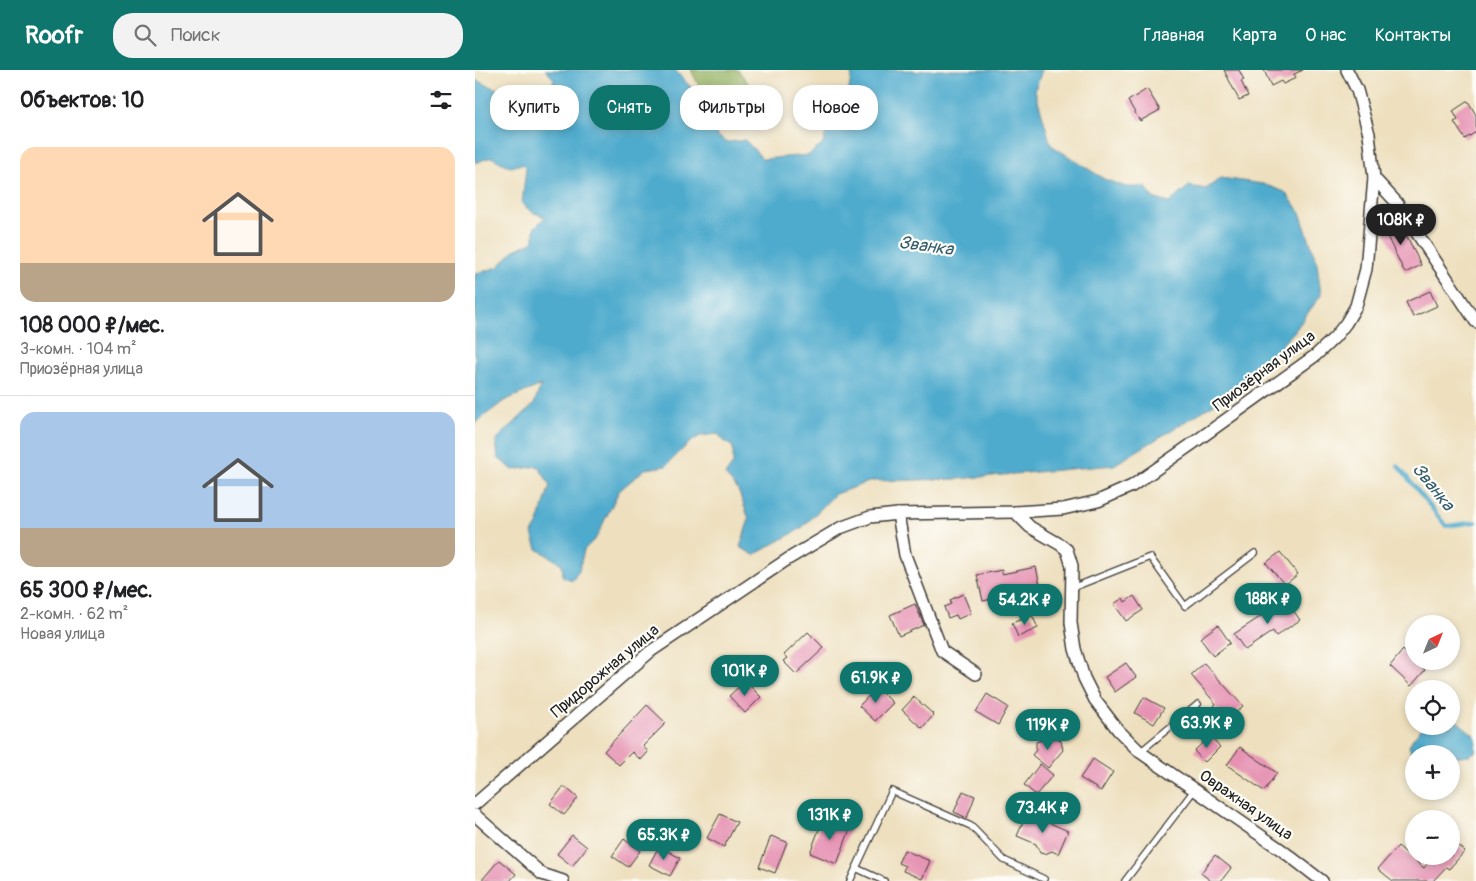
<!DOCTYPE html>
<html lang="ru">
<head>
<meta charset="utf-8">
<style>
  body { margin:0; font-family:Pangolin,sans-serif; background:#f2f2f2; color:#202124; height:100vh; display:flex; flex-direction:column; font-size:19px; white-space:nowrap }
  * { box-sizing:border-box; margin:0 }
  p { font-size:16px; color:#757577 }
  .icon { flex:none; width:28px; height:28px; fill:none; stroke:currentColor; stroke-width:2; stroke-linecap:round; stroke-linejoin:round }
  .map { position:relative; flex:1; overflow:hidden }
  .drawer { display:flex; flex-direction:column; background:#fff; width:475px }
  .drawer>* { flex:none }
  .top-card { position:absolute; left:15px; top:15px; width:475px; height:45px; display:flex; gap:10px }
  .needle { width:32px; rotate:43deg }
  .buttons { position:absolute; left:930px; top:545px; display:grid; gap:10px }
  .buttons a { display:grid; place-items:center; width:55px; height:55px; border-radius:50%; background:#fff; box-shadow:0 2px 8px #0003; font-size:25px }
  .price { position:absolute; translate:-50% -42px; padding:0 11px; border-radius:18px; background:#0f766e; color:#fff; font-size:16px; line-height:32px; filter:drop-shadow(0 1px 2px #0008) }
  .price::after { content:''; position:absolute; left:50%; top:30px; width:15px; height:11px; margin-left:-8px; background:inherit; clip-path:polygon(0 0,100% 0,50% 100%) }
  .price.on { background:#222; color:#fff }
  ul { padding:0; list-style:none }
  li { display:grid; align-content:center; gap:10px; height:265px; padding:0 20px }
  li+li { border-top:1px solid #e0e0e0 }
  li span { display:grid; place-items:center; height:155px; border-radius:15px; color:#555 }
  li>.icon { margin-inline-start:auto }
  span .icon { width:90px; height:90px; fill:#fffc; stroke-width:1 }
  li b { font-size:21px }
  h2 { display:flex; justify-content:space-between; align-items:center; height:60px; padding:0 20px; font-size:21px }
  .tag { padding:0 18px; border-radius:20px; background:#fff; box-shadow:0 2px 8px #0003; font-size:18px; line-height:45px }
  .tag.on { background:#0f766e; color:#fff }
  header { display:flex; align-items:center; gap:30px; box-sizing:border-box; height:70px; padding:0 25px; background:#0f766e; color:#fff }
  header strong { font-size:24px }
  nav { display:flex; gap:28px; margin-inline-start:auto; font-size:18px }
  .search { width:350px; height:45px; background:#f2f2f2; display:flex; align-items:center; gap:12px; box-sizing:border-box; padding:0 18px; border-radius:20px; color:#757577; font-size:19px }
  main { display:flex; flex:1; min-height:0 }
  .map>svg:first-child { display:block }
  .forest { fill:#96b263; stroke:#596740 }
  .water { fill:#4fabcd; stroke:#366474 }
  .lines { fill:none; stroke-linecap:round; stroke-linejoin:round }
  .stream { stroke:#4fabcd; stroke-width:4 }
  .building { fill:#e692b2 }
  .lane-casing { stroke:#3c3934; stroke-width:8 }
  .street-casing { stroke:#3c3934; stroke-width:14 }
  .lane { stroke:#fff; stroke-width:5.5 }
  .street { stroke:#fff; stroke-width:11 }
  .labels { text-anchor:middle; dominant-baseline:central; stroke-width:4.5; stroke-linejoin:round; paint-order:stroke }
  .street-label { font-size:16px; fill:#1c1c1c; stroke:#fdfcf7 }
  .water-label { font-size:18px; font-style:italic; fill:#335c6c; stroke:#fdfcf7 }
</style>
</head>
<body>
<header>
<strong>Roofr</strong>
<div class="search"><svg class="icon" aria-label="search" viewBox="0 0 24 24"><circle cx="10" cy="10" r="6"/><path d="M15 15l6 6"/></svg>Поиск</div>
<nav><a>Главная</a><a>Карта</a><a>О нас</a><a>Контакты</a></nav>
</header>
<main>
<section class="drawer">
<h2>Объектов: 10<svg class="icon" aria-label="filters" viewBox="0 0 24 24"><path d="M4 7h16M4 17h16"/><circle cx="9" cy="7" r="2"/><circle cx="15" cy="17" r="2"/></svg></h2>
<ul>
<li><span style="background:linear-gradient(#ffd9b3 75%,#b9a48a 0)"><svg class="icon" aria-label="home" viewBox="0 0 24 24"><path d="M3 11l9-7 9 7M6 9v11h12V9"/></svg></span><div><b>108 000 ₽/мес.</b><p>3-комн. · 104 m²</p><p>Приозёрная улица</p></div></li>
<li><span style="background:linear-gradient(#a9c7e8 75%,#b9a48a 0)"><svg class="icon" aria-label="home" viewBox="0 0 24 24"><path d="M3 11l9-7 9 7M6 9v11h12V9"/></svg></span><div><b>65 300 ₽/мес.</b><p>2-комн. · 62 m²</p><p>Новая улица</p></div></li>
</ul>
</section>
<div class="map">
<svg width="1001" height="811" viewBox="0 0 1001 811">
  <rect width="100%" height="100%" fill="#fdfcf7"/>
  <filter id="ink" filterUnits="userSpaceOnUse"><feTurbulence type="fractalNoise" baseFrequency=".02" numOctaves="2"/><feDisplacementMap in="SourceGraphic" scale="10" xChannelSelector="R" yChannelSelector="G"/><feConvolveMatrix kernelMatrix="1 2 1 2 8 2 1 2 1" color-interpolation-filters="sRGB"/></filter>
  <filter id="wash" filterUnits="userSpaceOnUse"><feTurbulence type="fractalNoise" baseFrequency=".0096" numOctaves="4" result="noise"/><feDisplacementMap in="SourceGraphic" scale="20" xChannelSelector="R" yChannelSelector="G"/><feGaussianBlur stdDeviation="1.12" result="paint"/><feColorMatrix in="noise" values="0 0 0 0 0 0 0 0 0 0 0 0 0 0 0 0 0 1.4 0 .05"/><feComposite in="paint" operator="in"/></filter>
  <g filter="url(#wash)">
    <rect width="100%" height="100%" fill="#eee0bf"/>
    <!-- forest -->
    <path class="forest" d="M216 0H263L276 17 270 40 249 21 238 25 224 16Z"/>
    <!-- water -->
    <g class="water">
      <path d="M70 0H200L223 25 242 66 252 72 270 70 288 89 334 85 348 74 354 53 369 56 386 49 387 41 373 25 377 1 379 0H438L443 2 446 0H567L560 20 576 75 629 109 651 117H671L678 128 694 133 714 116 731 119 746 108 788 114 810 122 825 142 842 193 846 225 819 262 764 319 639 395 483 409 397 411 360 424 327 458 279 485 265 477 274 449 263 420 250 405 258 394V377L249 371 243 364 225 366 213 374 191 396 170 399 144 421 121 468 109 480 104 500 98 510 88 507 87 494 62 479 57 463 63 453 75 415 63 396 38 400 23 388 21 370 59 334 66 315 29 331 0 353V204L23 197 38 181 59 171V158L70 147 57 142 47 134 51 98 47 94 35 97 16 87 0 93V10L34 24 63 25 75 18 79 9Z"/>
      <path d="M976 646 999 665 1001 668 1000 682 994 685 976 687V684H939L938 689 934 676 937 670 948 656H976Z"/>
    </g>
    <g class="lines">
      <!-- stream -->
      <path class="stream" d="M923 396 971 456 1001 452"/>
    </g>
    <g id="blocks">
      <!-- building -->
      <g class="building">
        <path d="M749 0H764L769 10 766 11 773 26 764 30Z"/>
        <path d="M789 0H828L819 4 821 8 808 14 806 11 796 16Z"/>
        <path d="M672 19 685 40 665 51 653 31Z"/>
        <path d="M993 31 1001 45V62L990 69 979 52 983 50 978 41Z"/>
        <path d="M923 148 946 195 930 203 907 156Z"/>
        <path d="M955 221 962 236 938 247 931 232Z"/>
        <path d="M805 482 823 504 810 515 791 493Z"/>
        <path d="M561 497 566 520 543 525 542 523 508 531 502 505 527 500V504Z"/>
        <path d="M488 524 496 543 483 549 481 545 473 548 469 537 476 534 475 530Z"/>
        <path d="M659 526 668 540 651 551 639 534 648 528 650 532Z"/>
        <path d="M811 530 825 550 801 566 798 561 770 580 759 564Z"/>
        <path d="M440 534 449 555 424 566 415 545Z"/>
        <path d="M557 545 563 558 543 567 537 553Z"/>
        <path d="M743 555 755 573 738 586 725 568Z"/>
        <path d="M333 562 349 578 321 604 308 591 312 588 309 585Z"/>
        <path d="M928 580 939 591 950 600 936 616 915 596Z"/>
        <path d="M651 593 661 607 640 622 630 607Z"/>
        <path d="M729 593 768 636 752 650 739 636 741 634 716 605Z"/>
        <path d="M270 611 286 627 270 643 254 626Z"/>
        <path d="M402 617 418 633 400 651 384 636Z"/>
        <path d="M512 624 533 637 523 655 501 642Z"/>
        <path d="M439 627 459 645 447 658 427 640Z"/>
        <path d="M669 627 689 638 679 654 660 643Z"/>
        <path d="M172 635 191 653 168 676 173 682 166 690 157 682 144 695 129 681Z"/>
        <path d="M573 666 576 669 583 668 586 671 588 680 573 698 557 685 561 680V672L570 669Z"/>
        <path d="M735 666 745 677 730 692 719 681Z"/>
        <path d="M765 677 802 703 789 721 752 695Z"/>
        <path d="M618 689 638 702 626 721 605 708Z"/>
        <path d="M565 694 578 705 561 725 549 715Z"/>
        <path d="M89 716 103 728 89 745 75 734Z"/>
        <path d="M488 721 500 726 492 748 479 742Z"/>
        <path d="M552 743 593 761 583 784 577 781 570 784 565 783 561 774 542 766Z"/>
        <path d="M245 744 262 752 249 777 232 768Z"/>
        <path d="M348 749 375 759 362 794 335 783Z"/>
        <path d="M97 765 112 777 97 796 82 784Z"/>
        <path d="M296 766 312 772 300 803 284 797Z"/>
        <path d="M149 769 165 781 153 797 137 786Z"/>
        <path d="M976 769 990 781 974 799 971 797 958 811H918L903 799 923 776 949 798 959 786H976Z"/>
        <path d="M184 776 205 788 195 806 174 795Z"/>
        <path d="M429 780 455 791 447 809 428 801 430 796 423 793Z"/>
        <path d="M740 785 756 798 746 811H736L726 803Z"/>
        <path d="M24 790 41 804 35 811H6Z"/>
      </g>
    </g>
  </g>
  <g filter="url(#ink)">
    <use href="#blocks" fill-opacity="0" stroke="#3c3934" stroke-width="1"/>
    <g class="lines">
      <defs>
        <g id="lane">
          <path d="M597 518 675 487 710 536 780 483"/>
          <path d="M665 682 723 634"/>
          <path d="M381 798 409 811"/>
          <path d="M375 811 417 721 496 756 529 790 569 809"/>
          <path d="M650 811 720 719"/>
        </g>
        <g id="street">
          <path d="M899 108 922 133 1001 252"/>
          <path d="M540 442 555 457 586 475 592 480 597 496 596 553 600 579 609 608 620 630 643 660 665 682 808 781 847 811"/>
          <path d="M423 444 430 485 467 581 501 604"/>
          <path d="M0 734 176 581 313 489 365 458 395 447 423 444 540 442 588 439 623 431 657 416 717 374 841 285 860 267 871 253 881 236 891 199 899 108 894 64 882 20 872 0"/>
          <path d="M0 745 67 804 88 811"/>
        </g>
      </defs>
      <!-- lane casing -->
      <use href="#lane" class="lane-casing"/>
      <!-- street casing -->
      <use href="#street" class="street-casing"/>
      <!-- lane -->
      <use href="#lane" class="lane"/>
      <!-- street -->
      <use href="#street" class="street"/>
    </g>
  </g>
  <g class="labels">
    <!-- street labels -->
    <g class="street-label">
      <text transform="translate(789 301) rotate(-37)">Приозёрная улица</text>
      <text transform="translate(130 601) rotate(-40)">Придорожная улица</text>
      <text transform="translate(771 735) rotate(35)">Овражная улица</text>
    </g>
    <!-- water labels -->
    <g class="water-label">
      <text transform="translate(451 176) rotate(8)">Званка</text>
      <text transform="translate(958 417) rotate(51)">Званка</text>
    </g>
  </g>
</svg>
<div class="buttons">
<a><svg class="needle" viewBox="-14 -14 28 28"><path d="M0-13l5 13h-10z" fill="#e53935"/><path d="M0 13l5-13h-10z" fill="#757577"/></svg></a>
<a><svg class="icon" aria-label="locate" viewBox="0 0 24 24"><circle cx="12" cy="12" r="6"/><path d="M12 2v4M12 18v4M2 12h4M18 12h4"/></svg></a>
<a>+</a>
<a>−</a>
</div>
<b class="price on" style="left:926px;top:176px">108K ₽</b>
<b class="price" style="left:793px;top:555px">188K ₽</b>
<b class="price" style="left:550px;top:556px">54.2K ₽</b>
<b class="price" style="left:270px;top:627px">101K ₽</b>
<b class="price" style="left:401px;top:634px">61.9K ₽</b>
<b class="price" style="left:732px;top:679px">63.9K ₽</b>
<b class="price" style="left:573px;top:681px">119K ₽</b>
<b class="price" style="left:568px;top:764px">73.4K ₽</b>
<b class="price" style="left:355px;top:771px">131K ₽</b>
<b class="price" style="left:189px;top:791px">65.3K ₽</b>
<div class="top-card">
<a class="tag">Купить</a>
<a class="tag on">Снять</a>
<a class="tag">Фильтры</a>
<a class="tag">Новое</a>
</div>
</div>
</main>
</body>
</html>
